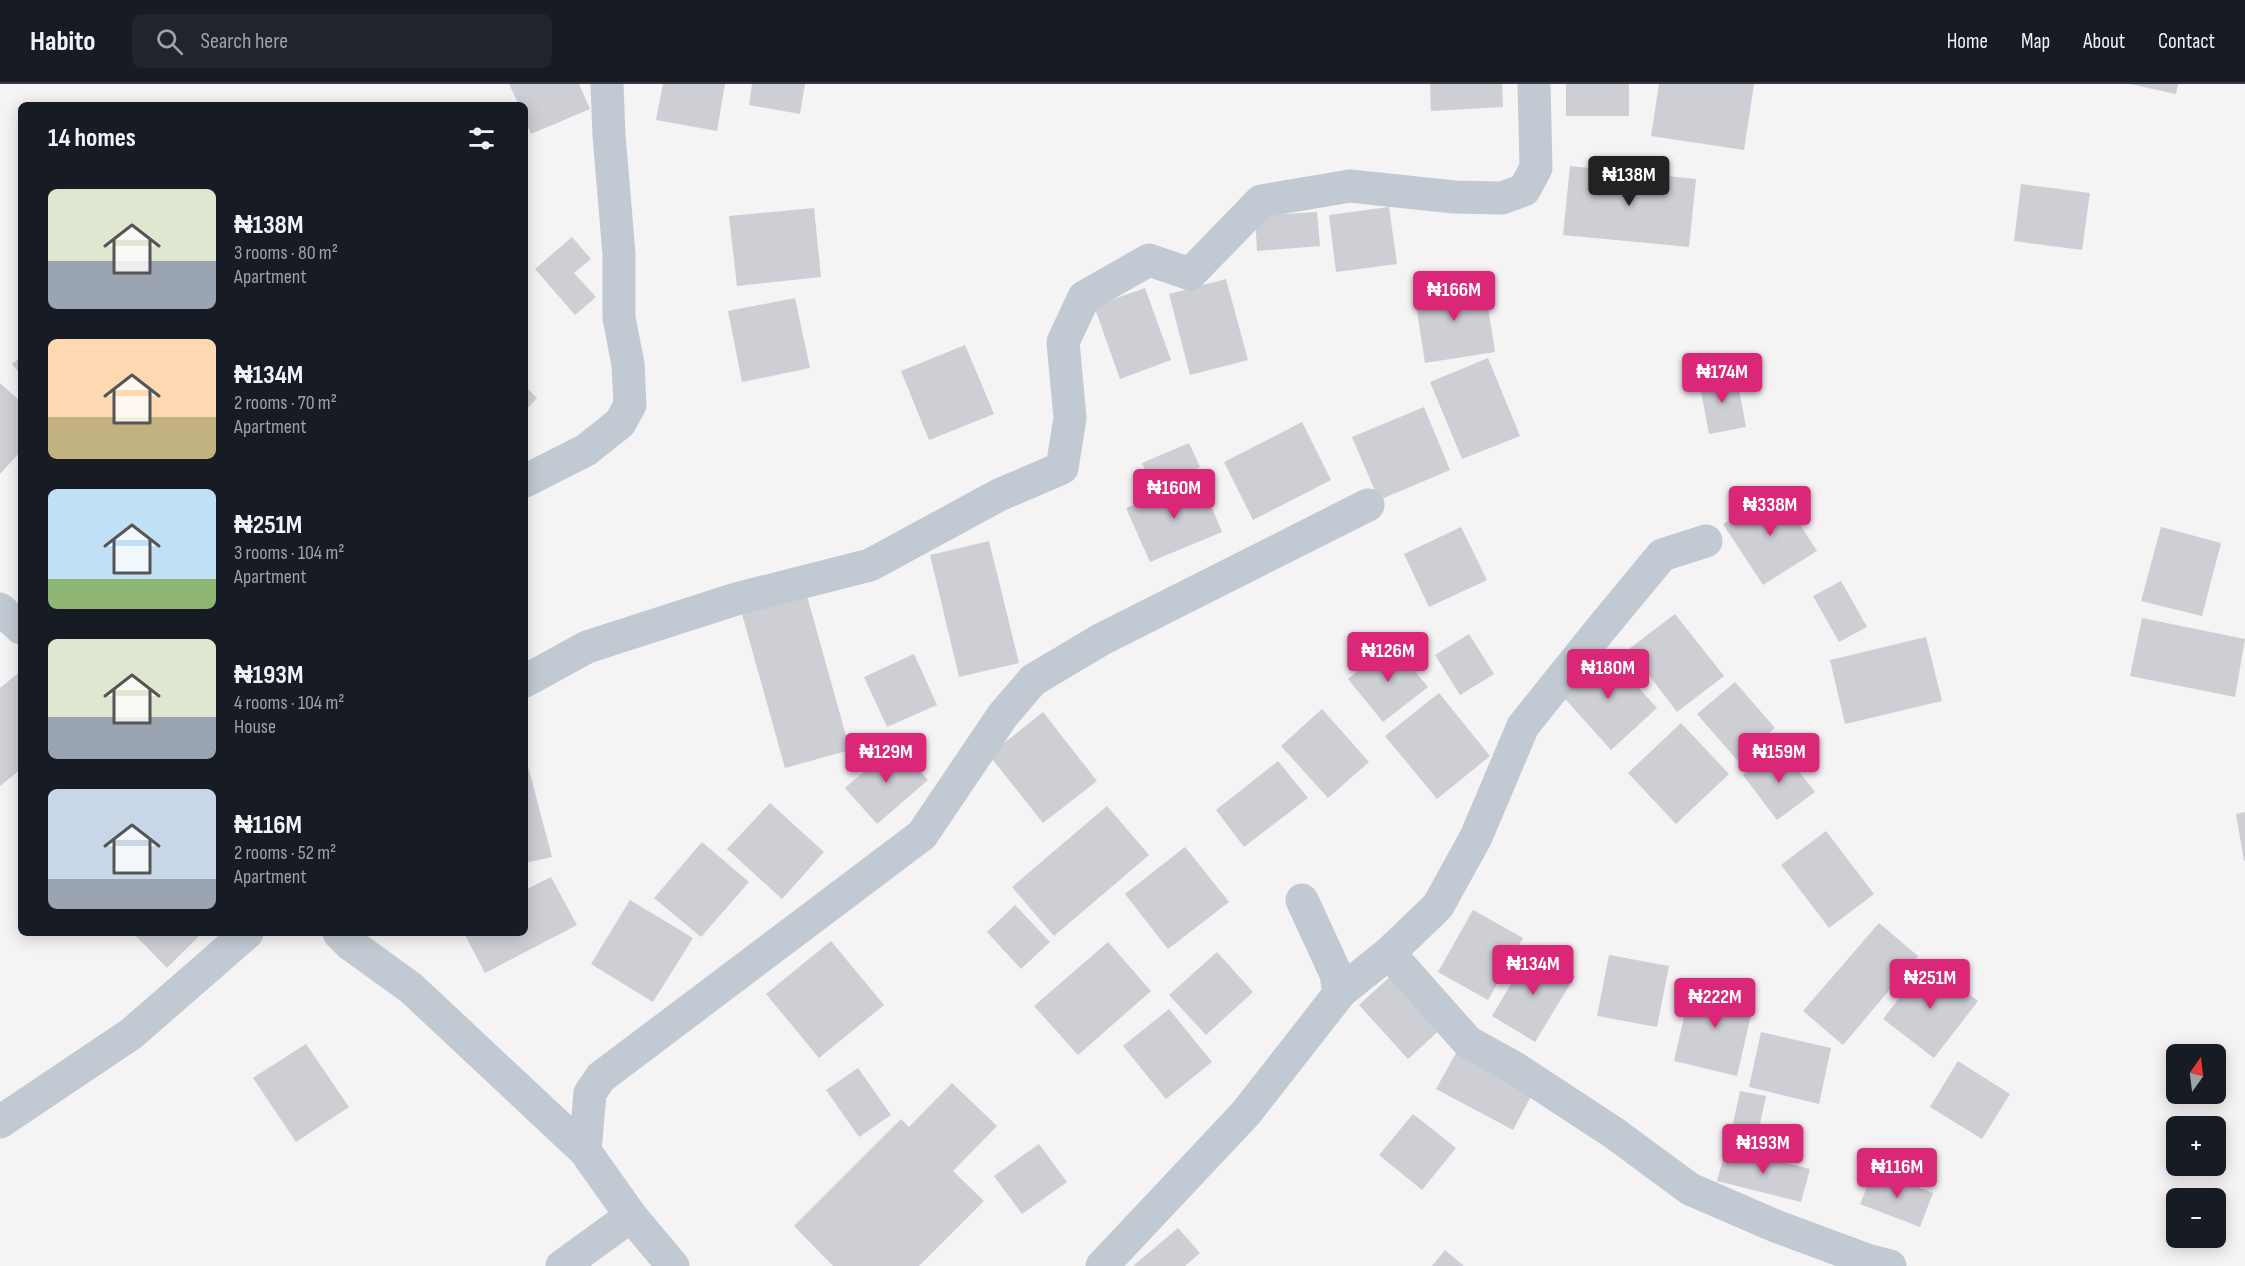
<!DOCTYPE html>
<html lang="en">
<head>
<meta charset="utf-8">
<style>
  body { margin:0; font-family:"Sofia Sans Condensed",sans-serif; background:#20242c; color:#f1f3f6; height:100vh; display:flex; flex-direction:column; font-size:22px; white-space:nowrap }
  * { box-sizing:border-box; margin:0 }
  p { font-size:20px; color:#9ea1a6 }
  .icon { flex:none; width:33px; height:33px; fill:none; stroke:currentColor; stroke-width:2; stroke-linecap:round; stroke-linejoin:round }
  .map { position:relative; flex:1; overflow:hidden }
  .panel { position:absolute; left:18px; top:18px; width:510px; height:834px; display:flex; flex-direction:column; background:#171b24; border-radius:9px; box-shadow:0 3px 15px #0003 }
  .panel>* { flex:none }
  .needle { width:39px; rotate:14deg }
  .controls { position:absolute; left:2166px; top:960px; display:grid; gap:12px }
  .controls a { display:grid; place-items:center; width:60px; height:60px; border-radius:9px; background:#171b24; box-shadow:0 3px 15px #0003; font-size:30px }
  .price { position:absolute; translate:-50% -51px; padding:0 14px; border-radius:6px; background:#db2777; color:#fff; font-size:20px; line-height:39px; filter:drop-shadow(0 2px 3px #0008) }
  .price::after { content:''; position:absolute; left:50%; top:36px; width:18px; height:14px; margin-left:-9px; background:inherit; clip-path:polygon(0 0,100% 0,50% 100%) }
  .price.current { background:#222; color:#fff }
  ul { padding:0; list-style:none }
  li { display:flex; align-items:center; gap:18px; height:150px; padding:0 30px }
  li span { display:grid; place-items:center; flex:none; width:168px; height:120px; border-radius:9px; color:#555 }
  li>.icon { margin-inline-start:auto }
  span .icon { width:72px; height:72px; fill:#fffc; stroke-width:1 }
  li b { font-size:26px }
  h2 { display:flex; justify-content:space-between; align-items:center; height:72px; padding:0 30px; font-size:26px }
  header { display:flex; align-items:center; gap:36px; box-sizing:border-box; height:84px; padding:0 30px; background:#171b24; border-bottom:2px solid #363941 }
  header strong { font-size:28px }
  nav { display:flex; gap:33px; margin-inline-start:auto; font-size:21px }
  .search { width:420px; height:54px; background:#20242c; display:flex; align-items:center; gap:15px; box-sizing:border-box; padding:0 21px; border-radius:9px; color:#9ea1a6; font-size:22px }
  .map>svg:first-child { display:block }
  .building { fill:#cdcfd5 }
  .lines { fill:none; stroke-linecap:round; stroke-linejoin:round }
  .minor { stroke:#c1cad2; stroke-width:33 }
</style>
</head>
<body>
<header>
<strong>Habito</strong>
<div class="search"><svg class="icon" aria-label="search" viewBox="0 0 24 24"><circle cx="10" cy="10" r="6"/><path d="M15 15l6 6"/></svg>Search here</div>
<nav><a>Home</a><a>Map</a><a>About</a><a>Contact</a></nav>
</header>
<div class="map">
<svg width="2245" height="1182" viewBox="0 0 2245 1182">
  <rect width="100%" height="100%" fill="#f5f3f3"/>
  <!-- building -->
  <g class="building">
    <path d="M509 0H579L590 25 531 50 525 36V21H519Z"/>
    <path d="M663 0H725L717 47 656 36Z"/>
    <path d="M752 0H805L800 30 749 21Z"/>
    <path d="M1430 0H1502L1503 23 1431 27Z"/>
    <rect x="1566" y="0" width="63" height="32"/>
    <path d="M1659 0H1754L1744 66 1651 52Z"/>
    <path d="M2130 0H2178L2176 10Z"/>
    <path d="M1570 82 1696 95 1689 163 1563 151Z"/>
    <path d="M2021 100 2090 109 2082 166 2014 157Z"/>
    <path d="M1389 123 1397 180 1336 188 1329 131Z"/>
    <path d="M814 124 821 193 737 202 729 132Z"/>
    <path d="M1317 128 1320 162 1257 167 1255 132Z"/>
    <path d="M572 153 591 175 574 189 596 213 575 231 535 185Z"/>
    <path d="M1226 195 1248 276 1190 291 1169 210Z"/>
    <path d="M1484 197 1495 268 1425 279 1414 208Z"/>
    <path d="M1145 204 1171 276 1120 295 1094 222Z"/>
    <path d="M795 214 810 284 742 298 728 227Z"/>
    <path d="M965 261 994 330 929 356 901 287Z"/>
    <path d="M21 273V291L12 280Z"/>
    <path d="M1488 274 1520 352 1462 375 1430 298Z"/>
    <path d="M1736 289 1746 343 1709 350 1699 296Z"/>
    <path d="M0 299 21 318V367L0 390Z"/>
    <path d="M525 302 537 314 525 327Z"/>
    <path d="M1424 323 1450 386 1379 416 1352 353Z"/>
    <path d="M1302 338 1331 396 1253 436 1224 378Z"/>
    <path d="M1189 359 1200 383 1153 403 1142 379Z"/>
    <path d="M1199 393 1222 448 1150 478 1126 424Z"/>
    <path d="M1777 405 1817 467 1763 501 1723 440Z"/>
    <path d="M1461 443 1487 496 1429 523 1404 470Z"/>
    <path d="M2161 443 2221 459 2202 532 2141 517Z"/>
    <path d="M989 457 1019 579 959 593 930 471Z"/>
    <path d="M1841 497 1867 543 1839 558 1813 512Z"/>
    <path d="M807 512 850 666 785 684 742 530Z"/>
    <path d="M1675 530 1724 592 1677 628 1629 565Z"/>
    <path d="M2142 534 2245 555 2235 613 2130 592Z"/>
    <path d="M1469 550 1494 590 1460 611 1435 571Z"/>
    <path d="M1926 553 1942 617 1845 640 1830 576Z"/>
    <path d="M1392 560 1428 603 1383 638 1348 595Z"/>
    <path d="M1605 567 1657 624 1611 666 1559 608Z"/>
    <path d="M914 570 937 621 887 643 864 593Z"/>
    <path d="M21 587V685L0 702V604Z"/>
    <path d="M1735 598 1775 644 1737 676 1697 630Z"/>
    <path d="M1439 609 1490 672 1437 715 1385 652Z"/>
    <path d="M1322 625 1369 678 1328 714 1281 662Z"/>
    <path d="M1043 628 1097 697 1043 739 989 671Z"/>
    <path d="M1681 639 1729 690 1676 740 1628 689Z"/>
    <path d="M896 660 928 696 877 740 845 704Z"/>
    <path d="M1780 663 1815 708 1777 736 1743 691Z"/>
    <path d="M525 671 552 773 525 779Z"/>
    <path d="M1278 677 1308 714 1244 763 1216 726Z"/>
    <path d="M770 719 824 768 782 815 727 765Z"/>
    <path d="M1107 722 1149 771 1054 852 1012 803Z"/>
    <path d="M2245 728V777H2244L2236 730Z"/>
    <path d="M1826 747 1874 810 1829 844 1781 781Z"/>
    <path d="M702 758 749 798 701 853 654 814Z"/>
    <path d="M1185 763 1229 818 1168 865 1125 810Z"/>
    <path d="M551 793 577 841 485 889 464 849H525V806Z"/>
    <path d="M630 816 693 854 653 918 591 880Z"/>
    <path d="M1015 821 1050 858 1021 885 987 848Z"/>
    <path d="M1473 826 1523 854 1488 916 1438 888Z"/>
    <path d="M1879 839 1918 872 1843 961 1803 927Z"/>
    <path d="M133 849H202L167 884Z"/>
    <path d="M831 857 884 921 819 974 766 910Z"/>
    <path d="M1108 858 1151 907 1078 971 1034 922Z"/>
    <path d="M1531 866 1575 892 1535 958 1492 932Z"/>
    <path d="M1217 868 1253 908 1206 951 1169 911Z"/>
    <path d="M1609 871 1669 882 1657 943 1597 932Z"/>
    <path d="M1927 878 1978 917 1934 974 1883 935Z"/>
    <path d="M1395 888 1444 942 1408 975 1359 921Z"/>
    <path d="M1692 899 1755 913 1737 992 1674 977Z"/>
    <path d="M1169 925 1212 978 1166 1015 1123 962Z"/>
    <path d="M1761 948 1831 964 1819 1020 1749 1003Z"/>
    <path d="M306 960 349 1023 296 1058 253 994Z"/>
    <path d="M1460 962 1536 1003 1513 1046 1436 1005Z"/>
    <path d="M1958 977 2010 1010 1982 1055 1930 1023Z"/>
    <path d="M858 984 891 1031 859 1053 826 1006Z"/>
    <path d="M952 999 997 1042 953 1087 984 1117 919 1182H833L794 1142 901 1035 909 1043Z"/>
    <path d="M1740 1007 1766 1012 1757 1054 1731 1049Z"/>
    <path d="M1413 1030 1456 1064 1422 1106 1379 1071Z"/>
    <path d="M1039 1060 1067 1098 1022 1130 994 1092Z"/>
    <path d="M1726 1064 1810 1085 1801 1118 1717 1097Z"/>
    <path d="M1874 1086 1933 1109 1920 1143 1860 1120Z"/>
    <path d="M1178 1144 1200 1169 1185 1182H1133Z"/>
    <path d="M1445 1166 1464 1182H1432Z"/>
  </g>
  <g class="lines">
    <!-- minor -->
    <g class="minor">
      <path d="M525 397 586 366 620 339 630 321 628 280 619 234V170L609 51 607 0"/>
      <path d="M0 525 21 544"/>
      <path d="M525 597 587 563 736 515 870 481 999 411 1062 384 1070 334 1063 258 1084 213 1149 176 1190 190 1261 117 1350 102 1454 113 1502 114 1524 106 1536 84 1534 0"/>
      <path d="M339 849 350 860 411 904 585 1067 631 1132 673 1182"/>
      <path d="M1389 869 1468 958 1515 984 1614 1049 1690 1105 1778 1143 1867 1176 1890 1182"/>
      <path d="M1339 909 1389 869 1438 822 1476 753 1523 642 1600 546 1662 471 1706 457"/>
      <path d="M0 1038 131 950 247 849"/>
      <path d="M585 1067 590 1009 601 993 922 751 1003 631 1033 596 1102 555 1368 421"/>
      <path d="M562 1182 631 1132"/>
      <path d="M1102 1182 1246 1029 1339 910 1336 890 1302 816"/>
    </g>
  </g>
</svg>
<div class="controls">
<a><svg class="needle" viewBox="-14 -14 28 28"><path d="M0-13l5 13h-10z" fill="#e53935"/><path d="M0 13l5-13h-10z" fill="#9ea1a6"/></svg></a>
<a>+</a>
<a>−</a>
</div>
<b class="price current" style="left:1629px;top:123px">₦138M</b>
<b class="price" style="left:1454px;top:238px">₦166M</b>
<b class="price" style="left:1722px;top:320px">₦174M</b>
<b class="price" style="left:1174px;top:436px">₦160M</b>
<b class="price" style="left:1770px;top:453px">₦338M</b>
<b class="price" style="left:1388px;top:599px">₦126M</b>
<b class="price" style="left:1608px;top:616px">₦180M</b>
<b class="price" style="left:886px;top:700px">₦129M</b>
<b class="price" style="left:1779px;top:700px">₦159M</b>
<b class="price" style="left:1533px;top:912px">₦134M</b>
<b class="price" style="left:1930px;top:926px">₦251M</b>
<b class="price" style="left:1715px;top:945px">₦222M</b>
<b class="price" style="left:1763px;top:1091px">₦193M</b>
<b class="price" style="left:1897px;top:1115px">₦116M</b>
<section class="panel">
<h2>14 homes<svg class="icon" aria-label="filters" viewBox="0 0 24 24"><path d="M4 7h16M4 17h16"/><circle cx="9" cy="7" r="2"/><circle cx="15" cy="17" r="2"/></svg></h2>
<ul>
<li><span style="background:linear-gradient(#dfe7d0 60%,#9aa5b1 0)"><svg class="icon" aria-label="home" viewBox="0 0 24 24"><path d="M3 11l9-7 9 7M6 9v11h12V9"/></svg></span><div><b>₦138M</b><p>3 rooms · 80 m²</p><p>Apartment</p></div></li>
<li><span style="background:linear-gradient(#ffd9b3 65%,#c2b280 0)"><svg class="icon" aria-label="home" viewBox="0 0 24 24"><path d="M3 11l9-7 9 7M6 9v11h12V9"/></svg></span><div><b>₦134M</b><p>2 rooms · 70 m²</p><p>Apartment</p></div></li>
<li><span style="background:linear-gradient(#bfe0f5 75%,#8fb573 0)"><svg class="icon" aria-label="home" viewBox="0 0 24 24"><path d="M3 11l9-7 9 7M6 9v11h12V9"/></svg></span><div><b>₦251M</b><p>3 rooms · 104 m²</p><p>Apartment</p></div></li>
<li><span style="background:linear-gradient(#dfe7d0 65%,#9aa5b1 0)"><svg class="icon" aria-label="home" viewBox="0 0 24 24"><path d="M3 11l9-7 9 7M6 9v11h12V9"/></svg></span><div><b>₦193M</b><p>4 rooms · 104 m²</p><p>House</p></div></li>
<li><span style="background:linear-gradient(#c9d6e8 75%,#9aa5b1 0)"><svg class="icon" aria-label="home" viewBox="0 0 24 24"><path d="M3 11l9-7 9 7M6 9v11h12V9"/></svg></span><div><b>₦116M</b><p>2 rooms · 52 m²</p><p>Apartment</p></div></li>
</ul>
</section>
</div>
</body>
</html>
